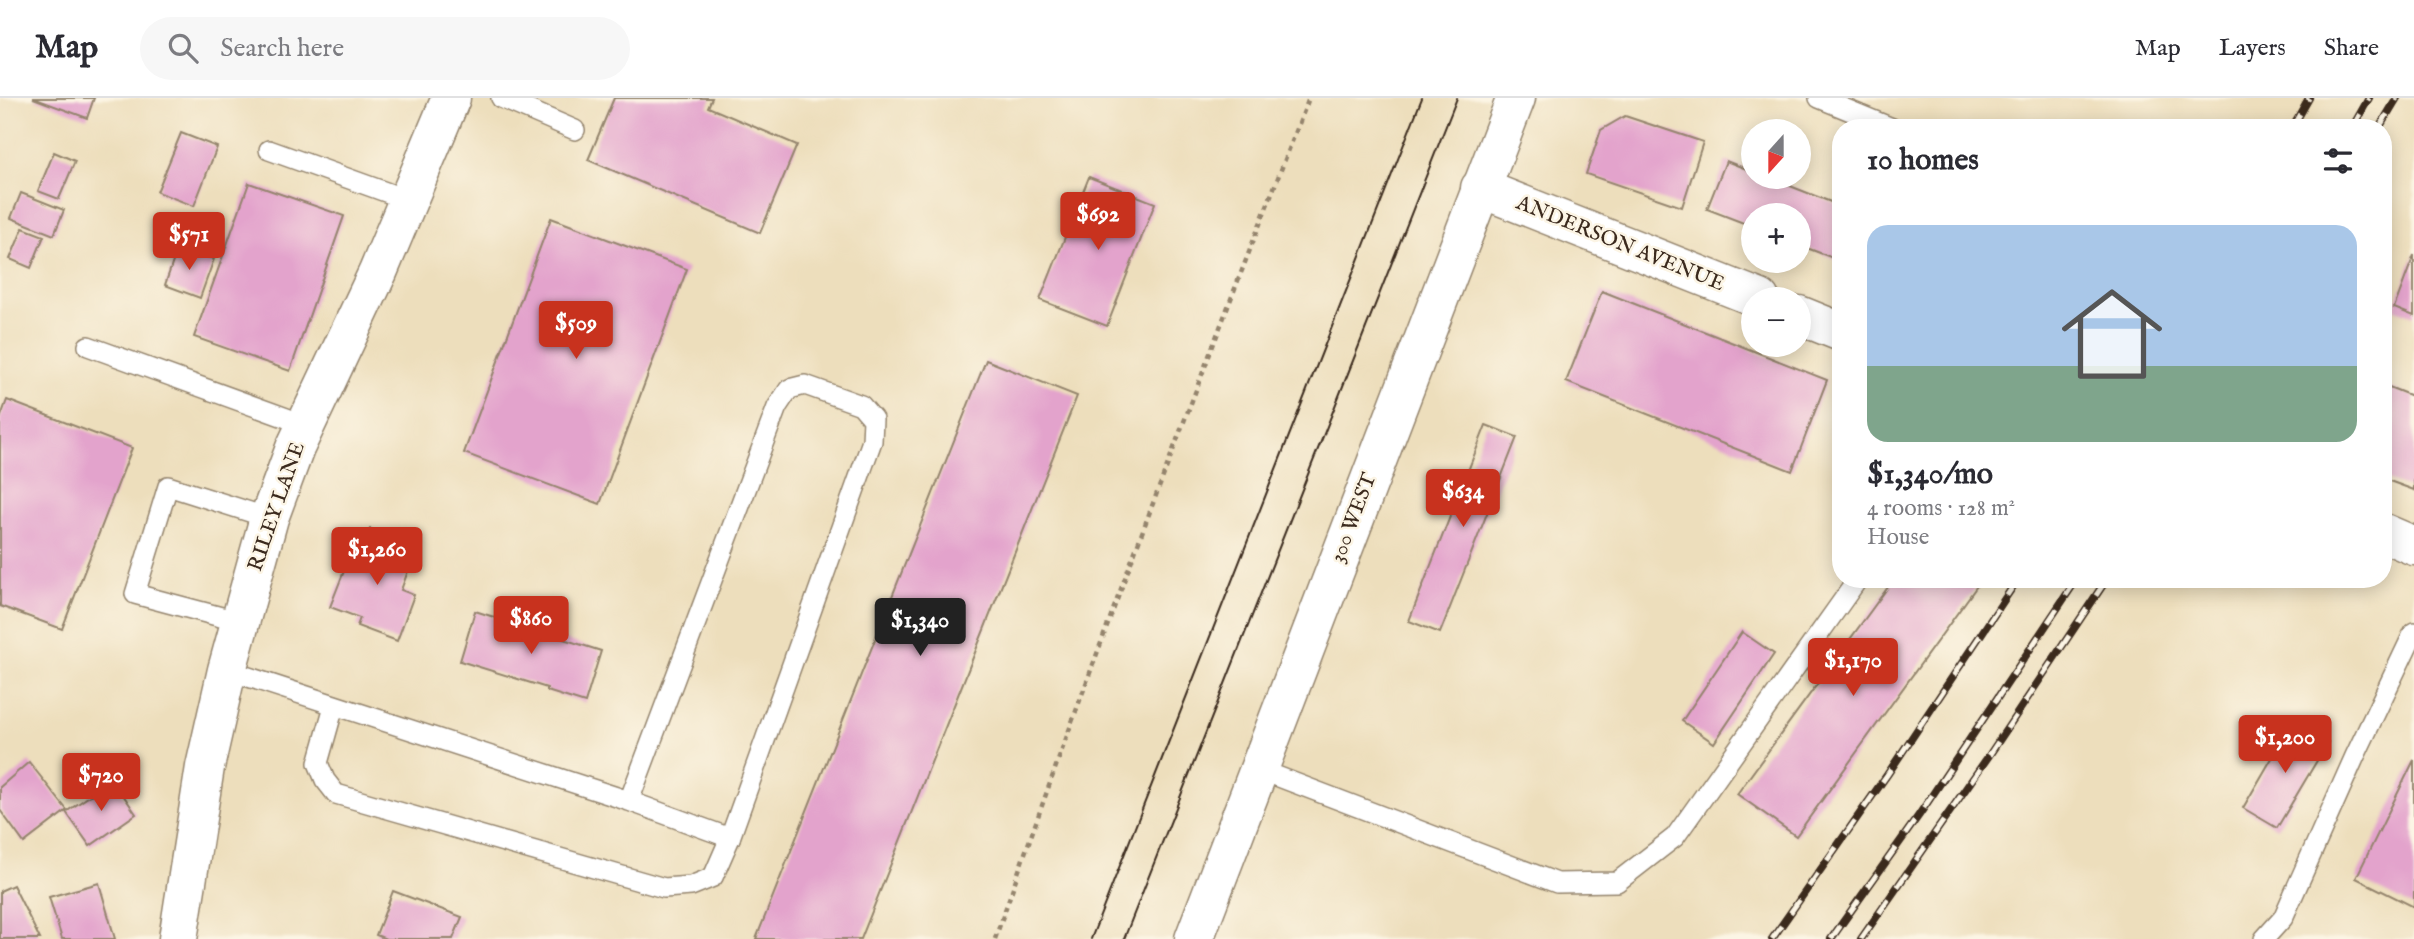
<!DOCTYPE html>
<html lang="en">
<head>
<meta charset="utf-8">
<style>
  body { margin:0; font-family:"IM FELL English",serif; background:#f7f7f7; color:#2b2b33; height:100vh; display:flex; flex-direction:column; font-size:26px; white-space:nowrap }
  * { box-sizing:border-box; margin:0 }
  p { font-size:23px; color:#7c7c81 }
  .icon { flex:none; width:38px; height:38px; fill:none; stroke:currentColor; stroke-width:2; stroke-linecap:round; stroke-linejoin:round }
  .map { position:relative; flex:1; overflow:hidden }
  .panel { position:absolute; left:1832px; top:21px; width:560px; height:469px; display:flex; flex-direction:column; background:#fff; border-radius:28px; box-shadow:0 4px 18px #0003 }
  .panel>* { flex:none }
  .needle { width:46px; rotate:201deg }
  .tools { position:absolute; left:1741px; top:21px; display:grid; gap:14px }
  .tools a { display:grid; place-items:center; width:70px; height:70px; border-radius:50%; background:#fff; box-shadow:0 4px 18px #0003; font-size:35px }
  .price { position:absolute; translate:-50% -60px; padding:0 16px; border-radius:7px; background:#c8321e; color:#fff; font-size:23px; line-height:46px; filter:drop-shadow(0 2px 4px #0008) }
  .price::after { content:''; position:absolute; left:50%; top:42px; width:21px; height:16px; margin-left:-10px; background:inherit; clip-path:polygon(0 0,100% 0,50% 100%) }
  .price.active { background:#222; color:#fff }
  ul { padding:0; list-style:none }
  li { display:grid; align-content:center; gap:14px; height:371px; padding:0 35px }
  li+li { border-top:2px solid #e1e1e2 }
  li span { display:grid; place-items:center; height:217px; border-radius:21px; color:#555 }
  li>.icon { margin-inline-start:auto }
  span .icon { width:126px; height:126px; fill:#fffc; stroke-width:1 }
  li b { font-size:30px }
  h2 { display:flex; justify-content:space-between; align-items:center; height:84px; padding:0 35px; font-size:30px }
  header { display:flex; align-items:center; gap:42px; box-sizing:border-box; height:98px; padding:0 35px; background:#fff; border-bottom:2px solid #e1e1e2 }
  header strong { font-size:33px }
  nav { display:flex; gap:38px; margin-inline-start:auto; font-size:24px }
  .search { width:490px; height:63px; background:#f7f7f7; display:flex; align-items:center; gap:18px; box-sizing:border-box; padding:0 24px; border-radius:38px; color:#7c7c81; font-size:26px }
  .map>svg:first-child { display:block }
  .building { fill:#e3a3cc }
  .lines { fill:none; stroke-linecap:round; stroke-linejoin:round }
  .lane-casing { stroke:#94846d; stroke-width:22 }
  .street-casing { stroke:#94846d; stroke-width:41 }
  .secondary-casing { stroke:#94846d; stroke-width:41 }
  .path { stroke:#94846d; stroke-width:4.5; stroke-dasharray:5 5; stroke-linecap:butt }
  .lane { stroke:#fff; stroke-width:19 }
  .street { stroke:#fff; stroke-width:38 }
  .secondary { stroke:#fff; stroke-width:38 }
  .tram { stroke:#3b2a1e; stroke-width:2 }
  .rail-casing { stroke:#3b2a1e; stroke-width:8 }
  .rail { stroke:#fcf5e5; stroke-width:5; stroke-dasharray:16; stroke-linecap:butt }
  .labels { text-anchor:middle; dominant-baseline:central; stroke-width:5; stroke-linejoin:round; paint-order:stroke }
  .street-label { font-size:21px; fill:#3b2a1e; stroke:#fcf5e5 }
</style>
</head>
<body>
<header>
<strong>Map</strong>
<div class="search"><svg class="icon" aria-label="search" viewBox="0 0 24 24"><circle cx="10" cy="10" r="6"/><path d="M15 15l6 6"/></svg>Search here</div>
<nav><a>Map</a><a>Layers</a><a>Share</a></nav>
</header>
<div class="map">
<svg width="2414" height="841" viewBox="0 0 2414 841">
  <rect width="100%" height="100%" fill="#fcf5e5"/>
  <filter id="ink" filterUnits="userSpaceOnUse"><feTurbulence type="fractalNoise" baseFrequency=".0143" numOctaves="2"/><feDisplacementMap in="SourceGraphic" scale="14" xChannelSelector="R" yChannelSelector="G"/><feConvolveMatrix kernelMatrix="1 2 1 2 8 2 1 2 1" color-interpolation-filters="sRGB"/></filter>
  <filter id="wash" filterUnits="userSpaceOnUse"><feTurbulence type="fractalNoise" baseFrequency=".00686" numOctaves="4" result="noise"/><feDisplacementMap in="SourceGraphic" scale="28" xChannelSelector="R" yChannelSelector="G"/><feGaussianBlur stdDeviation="1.57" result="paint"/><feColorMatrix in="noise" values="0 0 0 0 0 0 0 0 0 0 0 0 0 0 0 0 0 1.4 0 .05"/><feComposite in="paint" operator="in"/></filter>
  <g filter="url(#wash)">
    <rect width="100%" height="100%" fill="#eddebc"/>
    <g id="blocks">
      <!-- building -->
      <g class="building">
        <path d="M33 0H94L87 20Z"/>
        <path d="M614 0H712L708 9 797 47 760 135 588 62Z"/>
        <path d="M1625 18 1703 44 1682 109 1586 76 1601 32Z"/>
        <path d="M181 35 217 49 194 108 157 94Z"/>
        <path d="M54 54 75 63 59 101 38 93Z"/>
        <path d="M1726 63 1754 74V79H1767L1841 108V163L1799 147V117H1754V129L1707 111Z"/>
        <path d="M1089 79 1155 105 1107 228 1040 202Z"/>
        <path d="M249 85 344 118 290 273 194 239Z"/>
        <path d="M21 95 64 112 54 137 11 120Z"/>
        <path d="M551 120 687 171 600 406 464 355Z"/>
        <path d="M23 130 44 138 31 170 10 161Z"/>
        <path d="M178 149 214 161 200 200 165 187Z"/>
        <path d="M2414 157V218L2394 210Z"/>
        <path d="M1602 193 1827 282 1792 373 1566 284Z"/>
        <path d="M986 262 1077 298 861 841H756Z"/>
        <path d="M2384 287 2414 299V392L2384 381Z"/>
        <path d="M7 302 132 350 62 531 0 508V321Z"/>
        <path d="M1486 327 1517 339 1440 535 1409 523Z"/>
        <path d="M370 431 398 442 395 450 414 457 401 492 414 497 397 543 357 528 360 520 330 509 346 468 355 471Z"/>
        <path d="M1894 481H1982L1796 738 1737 696Z"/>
        <path d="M475 513 601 553 585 605 547 593V590L460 563Z"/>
        <path d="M1742 534 1774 556 1714 645 1682 623Z"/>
        <path d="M2293 624 2328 644 2277 730 2243 710Z"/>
        <path d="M2414 662V809L2356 780Z"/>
        <path d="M29 664 67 712 24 745 0 712V689Z"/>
        <path d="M113 682 136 716 90 748 66 714Z"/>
        <path d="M99 785 115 841H62L49 799Z"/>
        <path d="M13 787 40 841H0V793Z"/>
        <path d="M393 793 462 819 453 841H386L376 837Z"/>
      </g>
    </g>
  </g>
  <g filter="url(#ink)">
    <use href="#blocks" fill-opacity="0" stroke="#94846d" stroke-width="2"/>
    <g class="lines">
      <defs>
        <g id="lane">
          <path d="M501 0 575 32"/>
          <path d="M1819 0 1892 30"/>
          <path d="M269 52 408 102"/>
          <path d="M88 248 306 327"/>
          <path d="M240 524 135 496 168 388 269 420"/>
          <path d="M227 572 629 703 730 740 872 343 873 321 861 307 805 287 789 291 777 309 629 703"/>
          <path d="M334 608 318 665 325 682 336 696 664 790 691 788 713 779 730 740"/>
          <path d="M1258 671 1557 785 1617 784 1675 739 1858 481"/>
          <path d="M2264 841 2283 820 2355 658 2414 534"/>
        </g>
        <g id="street">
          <path d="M1480 90 1760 201"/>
          <path d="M1799 217 1841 234"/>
          <path d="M2384 435 2414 448"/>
          <path d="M178 841 205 669 227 572 269 420 295 350 378 174 451 0"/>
        </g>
        <path id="secondary" d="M1194 841 1516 0"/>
      </defs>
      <!-- lane casing -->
      <use href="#lane" class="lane-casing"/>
      <!-- street casing -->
      <use href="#street" class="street-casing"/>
      <!-- secondary casing -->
      <use href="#secondary" class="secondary-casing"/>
      <!-- path -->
      <path class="path" d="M995 841C1093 558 1200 279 1309 0"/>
      <!-- lane -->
      <use href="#lane" class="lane"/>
      <!-- street -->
      <use href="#street" class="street"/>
      <!-- secondary -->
      <use href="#secondary" class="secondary"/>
      <!-- tram -->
      <g class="tram">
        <path d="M1091 841 1422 0"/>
        <path d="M1124 841 1457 0"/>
      </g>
      <defs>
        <g id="rail">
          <path d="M2292 30 2309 0"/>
          <path d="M2352 30 2369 0"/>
          <path d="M2379 30 2397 0"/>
          <path d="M1772 841 1887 677 2018 481"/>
          <path d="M1831 841 1919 717 2077 481"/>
          <path d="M1861 841 1990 656 2107 481"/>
        </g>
      </defs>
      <!-- rail casing -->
      <use href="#rail" class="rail-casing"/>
      <!-- rail -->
      <use href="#rail" class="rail"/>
    </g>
  </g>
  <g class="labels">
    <!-- street labels -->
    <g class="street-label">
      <text transform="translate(1620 146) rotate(22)">ANDERSON AVENUE</text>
      <text transform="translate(277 409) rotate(-71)">RILEY LANE</text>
      <text transform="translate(1354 420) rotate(-69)">300 WEST</text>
    </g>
  </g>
</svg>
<div class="tools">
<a><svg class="needle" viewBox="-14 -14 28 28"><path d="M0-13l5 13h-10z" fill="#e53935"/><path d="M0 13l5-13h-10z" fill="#7c7c81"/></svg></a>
<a>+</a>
<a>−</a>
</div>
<b class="price" style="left:1098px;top:154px">$692</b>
<b class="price" style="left:189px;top:174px">$571</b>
<b class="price" style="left:576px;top:263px">$509</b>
<b class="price" style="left:1463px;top:431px">$634</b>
<b class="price" style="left:377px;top:489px">$1,260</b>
<b class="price" style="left:531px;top:558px">$860</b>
<b class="price active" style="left:920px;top:560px">$1,340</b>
<b class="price" style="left:1853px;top:600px">$1,170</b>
<b class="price" style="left:2285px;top:677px">$1,200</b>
<b class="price" style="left:101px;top:715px">$720</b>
<section class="panel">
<h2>10 homes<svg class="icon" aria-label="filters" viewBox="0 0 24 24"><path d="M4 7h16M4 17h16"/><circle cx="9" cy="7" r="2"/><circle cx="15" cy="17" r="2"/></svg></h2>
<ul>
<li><span style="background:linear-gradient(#a9c7e8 65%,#7fa58c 0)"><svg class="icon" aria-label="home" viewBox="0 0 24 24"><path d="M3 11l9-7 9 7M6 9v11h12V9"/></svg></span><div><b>$1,340/mo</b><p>4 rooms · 128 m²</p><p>House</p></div></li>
</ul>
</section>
</div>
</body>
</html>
